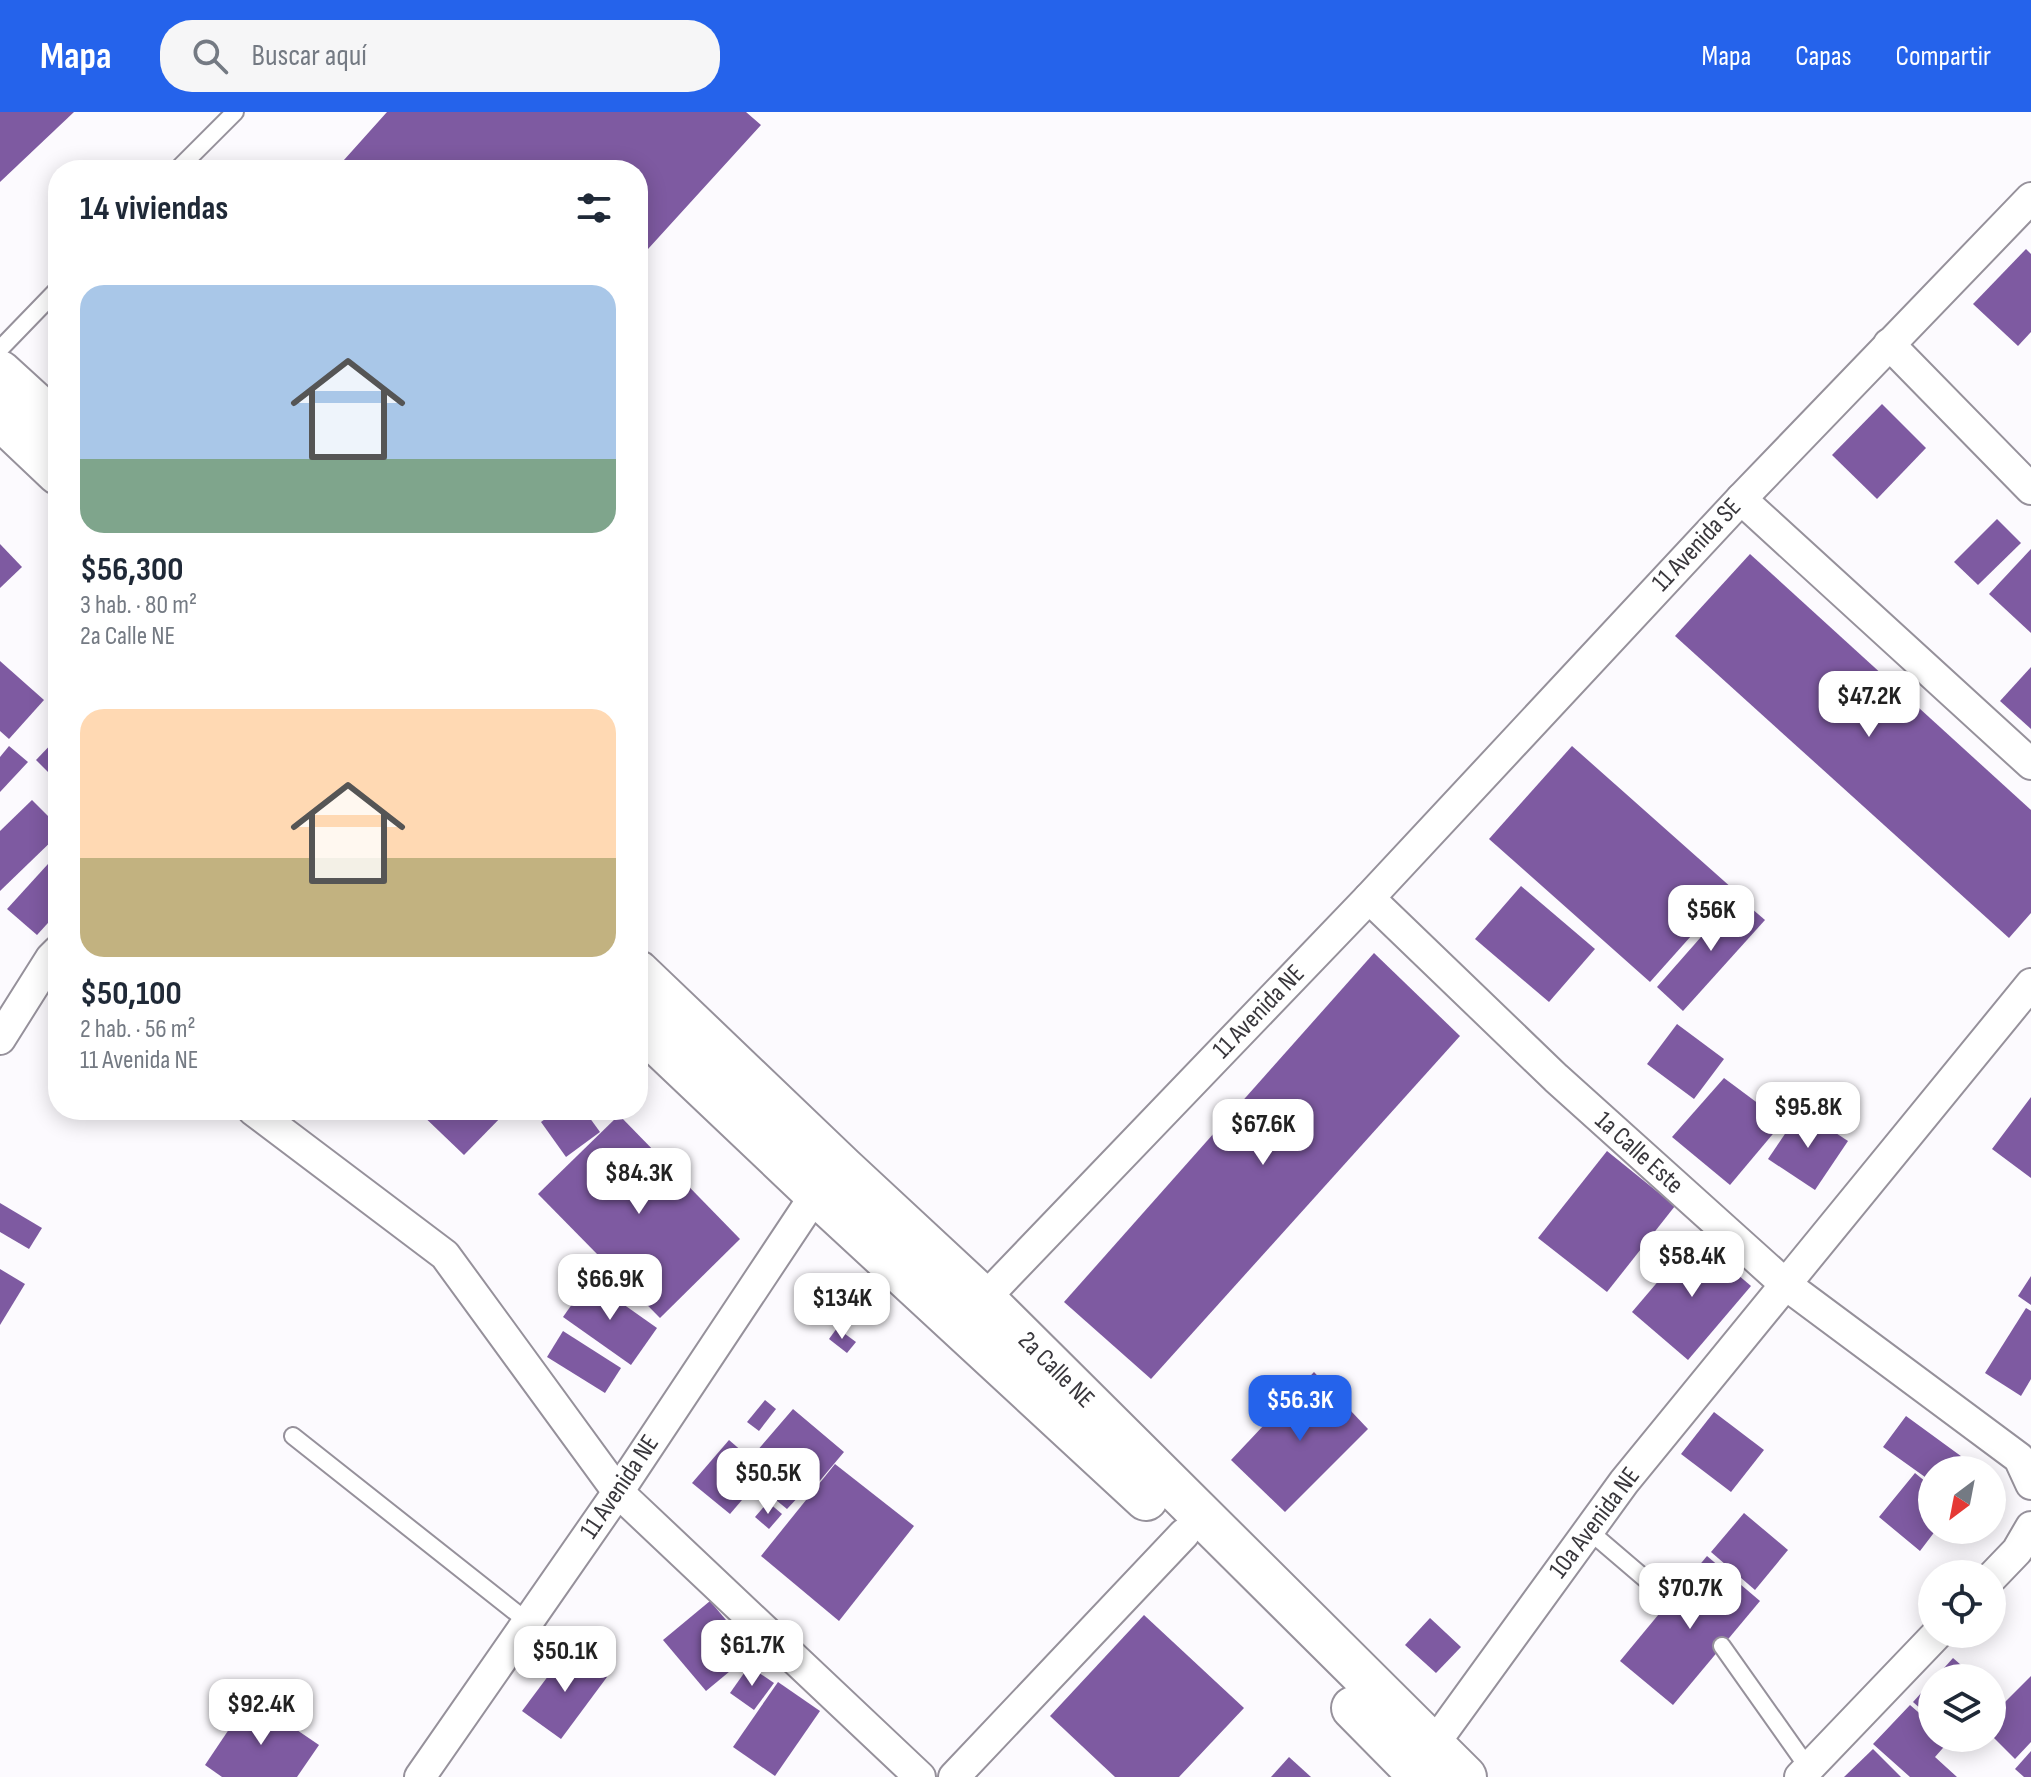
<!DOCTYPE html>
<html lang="es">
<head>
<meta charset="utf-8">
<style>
  body { margin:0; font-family:"Sofia Sans Condensed",sans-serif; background:#f6f6f7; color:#1f2937; height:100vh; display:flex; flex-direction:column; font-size:30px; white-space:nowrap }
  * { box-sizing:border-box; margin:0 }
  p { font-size:26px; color:#747a83 }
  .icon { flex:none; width:44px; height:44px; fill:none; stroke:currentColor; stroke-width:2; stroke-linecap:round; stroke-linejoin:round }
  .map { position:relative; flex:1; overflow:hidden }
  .drawer { position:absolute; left:48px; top:48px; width:600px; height:960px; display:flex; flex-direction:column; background:#fff; border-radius:32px; box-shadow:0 4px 20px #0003 }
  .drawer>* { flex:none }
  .needle { width:52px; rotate:212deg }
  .fabs { position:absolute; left:1918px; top:1344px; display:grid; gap:16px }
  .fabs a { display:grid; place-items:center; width:88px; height:88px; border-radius:50%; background:#fff; box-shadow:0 4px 20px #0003; font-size:40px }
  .price { position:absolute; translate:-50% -68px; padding:0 18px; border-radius:16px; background:#fff; color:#222; font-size:26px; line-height:52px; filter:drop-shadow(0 2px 4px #0008) }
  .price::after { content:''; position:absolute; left:50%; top:48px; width:24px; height:18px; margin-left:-12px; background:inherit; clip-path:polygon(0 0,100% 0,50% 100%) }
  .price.active { background:#2563eb; color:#fff }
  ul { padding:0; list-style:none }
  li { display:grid; align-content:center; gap:16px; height:424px; padding:0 32px }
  li span { display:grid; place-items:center; height:248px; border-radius:24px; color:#555 }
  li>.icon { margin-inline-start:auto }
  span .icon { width:144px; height:144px; fill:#fffc; stroke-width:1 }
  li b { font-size:34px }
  h2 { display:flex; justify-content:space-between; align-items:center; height:96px; padding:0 32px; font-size:34px }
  header { display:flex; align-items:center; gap:48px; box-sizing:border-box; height:112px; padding:0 40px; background:#2563eb; color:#fff }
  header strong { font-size:38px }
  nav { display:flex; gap:44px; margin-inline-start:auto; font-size:28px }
  .search { width:560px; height:72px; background:#f6f6f7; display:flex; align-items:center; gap:20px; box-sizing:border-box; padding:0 28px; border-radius:32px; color:#747a83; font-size:30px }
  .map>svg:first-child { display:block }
  .building { fill:#7e5aa1 }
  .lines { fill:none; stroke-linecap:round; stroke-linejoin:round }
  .service-casing { stroke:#96919b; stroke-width:20 }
  .minor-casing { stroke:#96919b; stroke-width:34 }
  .secondary-casing { stroke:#96919b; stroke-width:46 }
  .service { stroke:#fff; stroke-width:16 }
  .minor { stroke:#fff; stroke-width:30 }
  .secondary { stroke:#fff; stroke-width:42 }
  .labels { text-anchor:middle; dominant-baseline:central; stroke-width:8; stroke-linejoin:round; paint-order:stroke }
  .street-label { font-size:26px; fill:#39373c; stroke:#fff }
</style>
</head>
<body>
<header>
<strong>Mapa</strong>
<div class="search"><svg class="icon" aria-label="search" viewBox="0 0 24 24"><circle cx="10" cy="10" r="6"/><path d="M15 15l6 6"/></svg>Buscar aquí</div>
<nav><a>Mapa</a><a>Capas</a><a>Compartir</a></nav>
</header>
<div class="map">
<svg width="2031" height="1665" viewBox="0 0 2031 1665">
  <rect width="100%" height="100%" fill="#fcfafe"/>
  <!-- building -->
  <g class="building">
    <path d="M0 0H74L0 70Z"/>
    <path d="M387 0H746L761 13 638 148V58H335Z"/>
    <path d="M2026 137 2031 142V220L2018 234 1973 192Z"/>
    <path d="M1882 292 1926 336 1877 387 1832 343Z"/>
    <path d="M1997 407 2021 431 1978 473 1954 450Z"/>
    <path d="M0 432 22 455 0 476Z"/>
    <path d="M2031 437V521L1989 482Z"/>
    <path d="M1750 442 2031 698V801L2009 826 1675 524Z"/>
    <path d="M0 549 44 588 9 627 0 619Z"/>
    <path d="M2031 555V617L2000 589Z"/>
    <path d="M58 625V670L36 648Z"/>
    <path d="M9 634 28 650 0 680V645Z"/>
    <path d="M1572 634 1733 777 1650 870 1489 727Z"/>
    <path d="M32 688 58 714V723L0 779V719Z"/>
    <path d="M58 741V800L37 823 7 797Z"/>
    <path d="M1521 774 1595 837 1549 890 1475 827Z"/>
    <path d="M1737 784 1765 808 1683 899 1657 875Z"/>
    <path d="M1374 841 1460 924 1151 1267 1064 1190Z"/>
    <path d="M1677 912 1724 947 1694 987 1647 952Z"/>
    <path d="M1724 966 1783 1010 1730 1073 1672 1025Z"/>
    <path d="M2031 985V1066L1992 1037Z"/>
    <path d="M417 998H508L464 1043Z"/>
    <path d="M557 998H584L600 1020 566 1045 541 1010Z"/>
    <path d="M1801 998 1848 1029 1815 1078 1768 1047Z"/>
    <path d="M619 1003 740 1127 660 1206 538 1082Z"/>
    <path d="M1607 1039 1675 1094 1607 1180 1538 1126Z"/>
    <path d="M0 1091 42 1116 29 1137 0 1120Z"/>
    <path d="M1695 1126 1751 1174 1688 1248 1632 1200Z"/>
    <path d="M0 1157 25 1172 0 1213Z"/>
    <path d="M2031 1164V1193L2018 1184Z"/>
    <path d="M589 1168 657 1216 631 1253 563 1205Z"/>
    <path d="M2026 1196 2031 1199V1267L2021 1284 1985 1261Z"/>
    <path d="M837 1216 856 1230 847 1241 829 1227Z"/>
    <path d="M563 1219 621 1256 605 1281 547 1245Z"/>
    <path d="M1314 1260 1368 1317 1285 1400 1231 1348Z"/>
    <path d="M765 1288 776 1297 759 1319 747 1310Z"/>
    <path d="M793 1297 844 1340 807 1384 803 1380 787 1397 771 1384 786 1366 756 1340Z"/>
    <path d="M1714 1300 1764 1338 1731 1380 1681 1342Z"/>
    <path d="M1906 1304 1980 1358H1932V1370L1883 1335Z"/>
    <path d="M729 1328 766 1360 730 1402 692 1371Z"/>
    <path d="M835 1352 914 1414 839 1509 761 1444Z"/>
    <path d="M1915 1361 1932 1375V1418H1936L1920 1439 1879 1405Z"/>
    <path d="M768 1390 782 1402 769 1417 755 1405Z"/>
    <path d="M1744 1401 1788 1438 1755 1478 1711 1440Z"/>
    <path d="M1707 1444 1760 1489 1673 1593 1620 1549Z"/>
    <path d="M710 1489 753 1540 706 1579 663 1528Z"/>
    <path d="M1144 1503 1244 1596 1179 1665H1115L1050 1604Z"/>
    <path d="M1430 1506 1461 1535 1436 1561 1405 1533Z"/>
    <path d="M569 1536 607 1565 561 1627 522 1599Z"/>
    <path d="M1953 1546 1976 1566H1935Z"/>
    <path d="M749 1554 774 1571 754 1598 730 1581Z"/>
    <path d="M2031 1564V1630L2015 1647 1992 1624V1603Z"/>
    <path d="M1932 1569V1607L1913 1590Z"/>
    <path d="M778 1570 820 1599 775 1664 733 1635Z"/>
    <path d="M250 1586 319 1633 297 1665H222L205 1653Z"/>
    <path d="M1910 1593 1932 1612V1626H1947L1950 1628 1935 1645 1957 1665H1910L1873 1632Z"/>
    <path d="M1873 1637 1901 1665H1844Z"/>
    <path d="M2031 1639V1665H2024L2015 1657Z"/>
    <path d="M1289 1645 1311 1665H1271Z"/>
  </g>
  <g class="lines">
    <defs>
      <g id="service">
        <path d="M177 58 235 0"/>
        <path d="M0 237 58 177"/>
        <path d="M293 1324 528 1510"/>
        <path d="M1588 1418 1670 1488"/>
        <path d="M1722 1534 1809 1657"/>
      </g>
      <g id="minor">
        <path d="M1889 232 2031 377"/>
        <path d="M1741 387 2031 652"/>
        <path d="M1369 786 1556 966 1785 1172 2019 1346 2031 1372"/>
        <path d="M0 927 51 846 58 839"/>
        <path d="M253 998 445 1143 618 1380 920 1665"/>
        <path d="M984 1187 1369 786 1741 387 2031 86"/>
        <path d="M1992 1465 2017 1439 2031 1415"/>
        <path d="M1423 1647 1624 1370 2031 872"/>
        <path d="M420 1665 618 1380 816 1082"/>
        <path d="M954 1665 1184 1422"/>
        <path d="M1800 1665 1937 1522"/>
      </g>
      <g id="secondary">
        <path d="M0 260 58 313"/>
        <path d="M0 306 58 361"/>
        <path d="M638 860 843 1056 984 1187 1465 1665"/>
        <path d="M638 913 816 1082 1146 1387"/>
        <path d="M1353 1596 1421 1665"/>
      </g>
    </defs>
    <!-- service casing -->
    <use href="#service" class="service-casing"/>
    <!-- minor casing -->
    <use href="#minor" class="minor-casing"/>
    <!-- secondary casing -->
    <use href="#secondary" class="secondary-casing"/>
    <!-- service -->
    <use href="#service" class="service"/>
    <!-- minor -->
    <use href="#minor" class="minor"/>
    <!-- secondary -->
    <use href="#secondary" class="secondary"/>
  </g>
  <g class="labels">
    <!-- street labels -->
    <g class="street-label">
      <text transform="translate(1697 433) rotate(-47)">11 Avenida SE</text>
      <text transform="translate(1259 900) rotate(-46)">11 Avenida NE</text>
      <text transform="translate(1639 1041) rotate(42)">1a Calle Este</text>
      <text transform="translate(1056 1258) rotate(45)">2a Calle NE</text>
      <text transform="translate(620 1375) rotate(-56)">11 Avenida NE</text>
      <text transform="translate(1595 1411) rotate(-53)">10a Avenida NE</text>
    </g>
  </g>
</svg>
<div class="fabs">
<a><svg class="needle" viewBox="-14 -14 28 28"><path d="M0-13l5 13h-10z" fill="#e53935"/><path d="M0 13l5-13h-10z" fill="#747a83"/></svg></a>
<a><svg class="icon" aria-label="locate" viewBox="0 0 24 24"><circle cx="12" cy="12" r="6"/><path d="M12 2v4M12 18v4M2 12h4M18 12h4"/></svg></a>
<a><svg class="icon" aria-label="layers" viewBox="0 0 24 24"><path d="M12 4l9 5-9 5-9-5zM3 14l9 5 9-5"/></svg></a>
</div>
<b class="price" style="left:1869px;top:627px">$47.2K</b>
<b class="price" style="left:1711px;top:841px">$56K</b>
<b class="price" style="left:1808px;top:1038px">$95.8K</b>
<b class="price" style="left:1263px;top:1055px">$67.6K</b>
<b class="price" style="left:639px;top:1104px">$84.3K</b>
<b class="price" style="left:1692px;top:1187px">$58.4K</b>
<b class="price" style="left:610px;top:1210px">$66.9K</b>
<b class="price" style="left:842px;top:1229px">$134K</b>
<b class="price active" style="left:1300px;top:1331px">$56.3K</b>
<b class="price" style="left:768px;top:1404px">$50.5K</b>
<b class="price" style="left:1690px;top:1519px">$70.7K</b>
<b class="price" style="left:752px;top:1576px">$61.7K</b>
<b class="price" style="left:565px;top:1582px">$50.1K</b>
<b class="price" style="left:261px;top:1635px">$92.4K</b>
<section class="drawer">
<h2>14 viviendas<svg class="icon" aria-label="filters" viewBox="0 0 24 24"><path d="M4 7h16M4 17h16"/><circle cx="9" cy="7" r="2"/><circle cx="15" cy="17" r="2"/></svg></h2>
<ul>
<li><span style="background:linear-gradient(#a9c7e8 70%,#7fa58c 0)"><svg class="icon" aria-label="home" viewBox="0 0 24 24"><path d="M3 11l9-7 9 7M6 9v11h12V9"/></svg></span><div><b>$56,300</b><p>3 hab. · 80 m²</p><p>2a Calle NE</p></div></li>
<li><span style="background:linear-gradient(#ffd9b3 60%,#c2b280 0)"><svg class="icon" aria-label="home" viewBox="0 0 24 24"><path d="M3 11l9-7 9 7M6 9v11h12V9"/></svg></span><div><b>$50,100</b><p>2 hab. · 56 m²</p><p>11 Avenida NE</p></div></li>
</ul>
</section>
</div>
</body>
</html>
